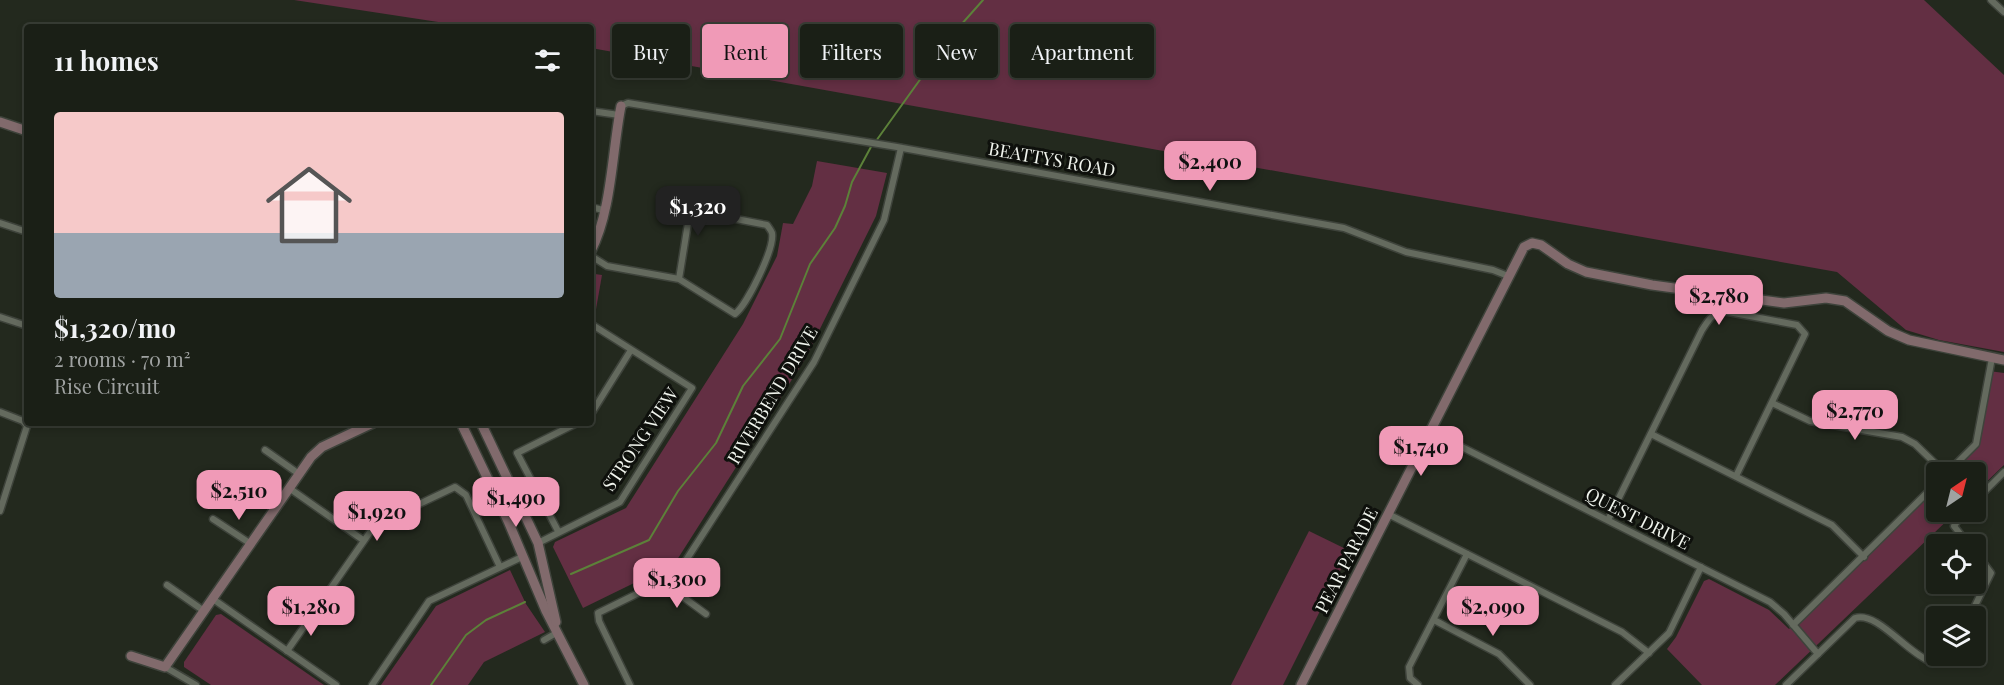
<!DOCTYPE html>
<html lang="en">
<head>
<meta charset="utf-8">
<style>
  body { margin:0; font-family:"Playfair Display",serif; background:#23271f; color:#f1f3f6; height:100vh; display:flex; flex-direction:column; font-size:22px; white-space:nowrap }
  * { box-sizing:border-box; margin:0 }
  p { font-size:20px; color:#9fa2a1 }
  .icon { flex:none; width:33px; height:33px; fill:none; stroke:currentColor; stroke-width:2; stroke-linecap:round; stroke-linejoin:round }
  .map { position:relative; flex:1; overflow:hidden }
  .side { position:absolute; left:24px; top:24px; width:570px; height:402px; display:flex; flex-direction:column; background:#1a1f16; border-radius:6px; box-shadow:0 3px 9px #0003,0 0 0 2px #383d35 }
  .side>* { flex:none }
  .banner { position:absolute; left:612px; top:24px; width:570px; height:54px; display:flex; gap:12px }
  .needle { width:39px; rotate:35deg }
  .tools { position:absolute; left:1926px; top:462px; display:grid; gap:12px }
  .tools a { display:grid; place-items:center; width:60px; height:60px; border-radius:6px; background:#1a1f16; box-shadow:0 3px 9px #0003,0 0 0 2px #383d35; font-size:30px }
  .price { position:absolute; translate:-50% -51px; padding:0 14px; border-radius:12px; background:#f09ab7; color:#111; font-size:20px; line-height:39px; filter:drop-shadow(0 2px 3px #0008) }
  .price::after { content:''; position:absolute; left:50%; top:36px; width:18px; height:14px; margin-left:-9px; background:inherit; clip-path:polygon(0 0,100% 0,50% 100%) }
  .price.on { background:#222; color:#fff }
  ul { padding:0; list-style:none }
  li { display:grid; align-content:center; gap:12px; height:318px; padding:0 30px }
  li span { display:grid; place-items:center; height:186px; border-radius:6px; color:#555 }
  li>.icon { margin-inline-start:auto }
  span .icon { width:108px; height:108px; fill:#fffc; stroke-width:1 }
  li b { font-size:26px }
  h2 { display:flex; justify-content:space-between; align-items:center; height:72px; padding:0 30px; font-size:26px }
  .tag { padding:0 21px; border-radius:6px; background:#1a1f16; box-shadow:0 3px 9px #0003,0 0 0 2px #383d35; font-size:21px; line-height:54px }
  .tag.on { background:#f09ab7; color:#111 }
  .map>svg:first-child { display:block }
  .green { fill:#632f43 }
  .lines { fill:none; stroke-linecap:round; stroke-linejoin:round }
  .stream { stroke:#5c8139; stroke-width:2 }
  .street-casing { stroke:#3e433b; stroke-width:9 }
  .secondary-casing { stroke:#3e433b; stroke-width:12 }
  .street { stroke:#646a5e; stroke-width:6 }
  .secondary { stroke:#816a6c; stroke-width:9 }
  .labels { text-anchor:middle; dominant-baseline:central; stroke-width:6; stroke-linejoin:round; paint-order:stroke }
  .street-label { font-size:18px; fill:#f1f5ee; stroke:#0e100c }
</style>
</head>
<body>
<div class="map">
<svg width="2004" height="685" viewBox="0 0 2004 685">
  <rect width="100%" height="100%" fill="#23291e"/>
  <!-- green -->
  <g class="green">
    <path d="M294 0H1924L2004 75V352L1939 340 1906 330 1837 272 591 48V27H471Z"/>
    <path d="M817 161 887 173 876 216 805 359 675 563 583 608 553 547 555 542 626 508 743 324 777 256 783 223 793 224 812 186Z"/>
    <path d="M595 274 602 275 595 315 591 313V280Z"/>
    <path d="M1989 371 2004 373V465L1976 492V472H1948L1976 444Z"/>
    <path d="M1936 484V512H1956L1775 685H1702L1667 649 1676 637 1704 581 1709 579 1769 610 1789 629Z"/>
    <path d="M1309 531 1350 551 1283 685H1231Z"/>
    <path d="M510 570 526 604 545 632 484 662 468 685H381L436 606Z"/>
    <path d="M221 614 324 685H211L184 667V662L216 615Z"/>
  </g>
  <g class="lines">
    <!-- stream -->
    <g class="stream">
      <path d="M876 141 952 35 983 0"/>
      <path d="M571 574 649 540 678 491 716 443 743 386 780 339 810 264 835 228 845 206 852 182 872 145"/>
      <path d="M431 685 466 635 486 620 525 602"/>
    </g>
    <defs>
      <g id="street">
        <path d="M1991 0 2004 12"/>
        <path d="M621 106 628 103 897 147 1344 228 1406 252 1493 270 1508 276"/>
        <path d="M591 111 619 115"/>
        <path d="M591 207 603 210"/>
        <path d="M0 223 27 232"/>
        <path d="M591 256 607 266 679 279 735 314C747 305 775 248 772 233 771 230 769 228 767 225L705 213 695 215 688 223 679 279"/>
        <path d="M0 317 27 326"/>
        <path d="M1772 403 1810 421 1902 437 1915 444 1944 472"/>
        <path d="M0 412 23 421 27 426 0 511"/>
        <path d="M591 414 631 350"/>
        <path d="M1430 431 1770 602 1784 614 1818 654"/>
        <path d="M1651 434 1832 525 1864 557"/>
        <path d="M265 450 299 474"/>
        <path d="M1948 472 1976 444 1992 358"/>
        <path d="M289 488 363 540"/>
        <path d="M1976 500 2004 472"/>
        <path d="M1964 512 1954 526 1968 544"/>
        <path d="M1388 514 1622 632 1649 653"/>
        <path d="M213 519 251 544"/>
        <path d="M1608 520 1702 330C1708 321 1712 313 1723 311L1797 325 1805 334 1736 476"/>
        <path d="M558 531 517 453 577 423"/>
        <path d="M538 543 620 502 692 388 591 324"/>
        <path d="M675 582 681 568 814 362 884 220 901 148"/>
        <path d="M675 582 679 594 706 614"/>
        <path d="M167 585 204 611"/>
        <path d="M213 599 336 685"/>
        <path d="M1970 616 1991 573 1976 553"/>
        <path d="M1434 620 1499 654 1530 685"/>
        <path d="M1793 625 1936 484"/>
        <path d="M544 640 558 632"/>
        <path d="M287 651 375 525 455 487 466 495 500 567"/>
        <path d="M165 667 196 685"/>
        <path d="M372 685 429 601 522 557"/>
        <path d="M630 685 599 621 598 613 661 582H675"/>
        <path d="M1418 685 1410 678 1409 667 1467 554"/>
        <path d="M1615 685 1669 633 1701 567"/>
        <path d="M1786 685 1855 618C1885 609 1926 685 1951 656"/>
      </g>
      <g id="secondary">
        <path d="M0 122 27 131"/>
        <path d="M591 251C612 210 612 151 621 106"/>
        <path d="M461 423 508 521 546 611 584 685"/>
        <path d="M481 423 538 543 556 622"/>
        <path d="M131 656 165 667 311 457 322 447 373 423"/>
        <path d="M1301 685 1524 247 1532 243 1541 245 1568 264 1586 272 1652 285 1784 303 1826 298 1845 301 1888 331 1909 340 2004 360"/>
      </g>
    </defs>
    <!-- street casing -->
    <use href="#street" class="street-casing"/>
    <!-- secondary casing -->
    <use href="#secondary" class="secondary-casing"/>
    <!-- street -->
    <use href="#street" class="street"/>
    <!-- secondary -->
    <use href="#secondary" class="secondary"/>
  </g>
  <g class="labels">
    <!-- street labels -->
    <g class="street-label">
      <text transform="translate(1052 159) rotate(10)">BEATTYS ROAD</text>
      <text transform="translate(772 395) rotate(-59)">RIVERBEND DRIVE</text>
      <text transform="translate(640 439) rotate(-56)">STRONG VIEW</text>
      <text transform="translate(1638 518) rotate(27)">QUEST DRIVE</text>
      <text transform="translate(1346 560) rotate(-63)">PEAR PARADE</text>
    </g>
  </g>
</svg>
<div class="tools">
<a><svg class="needle" viewBox="-14 -14 28 28"><path d="M0-13l5 13h-10z" fill="#e53935"/><path d="M0 13l5-13h-10z" fill="#9fa2a1"/></svg></a>
<a><svg class="icon" aria-label="locate" viewBox="0 0 24 24"><circle cx="12" cy="12" r="6"/><path d="M12 2v4M12 18v4M2 12h4M18 12h4"/></svg></a>
<a><svg class="icon" aria-label="layers" viewBox="0 0 24 24"><path d="M12 4l9 5-9 5-9-5zM3 14l9 5 9-5"/></svg></a>
</div>
<b class="price" style="left:1210px;top:192px">$2,400</b>
<b class="price on" style="left:698px;top:237px">$1,320</b>
<b class="price" style="left:1719px;top:326px">$2,780</b>
<b class="price" style="left:1855px;top:441px">$2,770</b>
<b class="price" style="left:1421px;top:477px">$1,740</b>
<b class="price" style="left:239px;top:521px">$2,510</b>
<b class="price" style="left:516px;top:528px">$1,490</b>
<b class="price" style="left:377px;top:542px">$1,920</b>
<b class="price" style="left:677px;top:609px">$1,300</b>
<b class="price" style="left:311px;top:637px">$1,280</b>
<b class="price" style="left:1493px;top:637px">$2,090</b>
<div class="banner">
<a class="tag">Buy</a>
<a class="tag on">Rent</a>
<a class="tag">Filters</a>
<a class="tag">New</a>
<a class="tag">Apartment</a>
</div>
<section class="side">
<h2>11 homes<svg class="icon" aria-label="filters" viewBox="0 0 24 24"><path d="M4 7h16M4 17h16"/><circle cx="9" cy="7" r="2"/><circle cx="15" cy="17" r="2"/></svg></h2>
<ul>
<li><span style="background:linear-gradient(#f6c9c9 65%,#9aa5b1 0)"><svg class="icon" aria-label="home" viewBox="0 0 24 24"><path d="M3 11l9-7 9 7M6 9v11h12V9"/></svg></span><div><b>$1,320/mo</b><p>2 rooms · 70 m²</p><p>Rise Circuit</p></div></li>
</ul>
</section>
</div>
</body>
</html>
